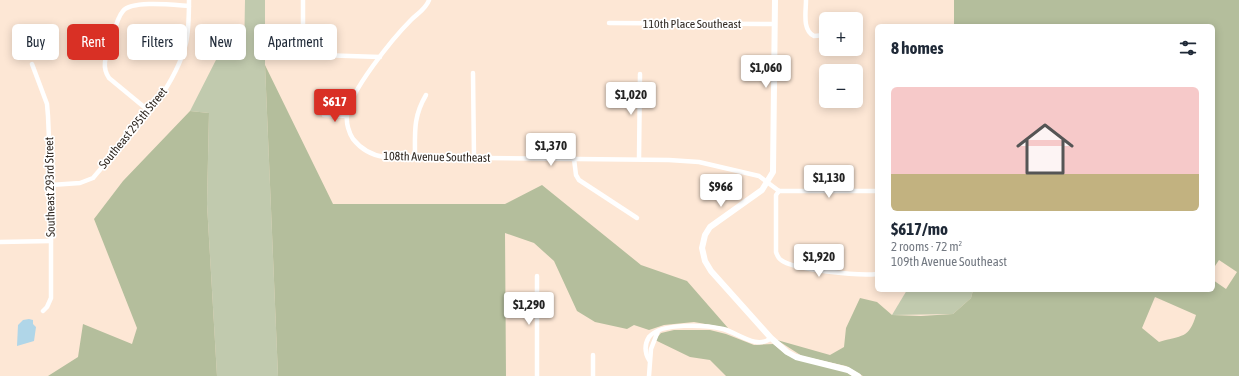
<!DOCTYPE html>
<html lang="en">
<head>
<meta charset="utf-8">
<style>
  body { margin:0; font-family:"Asap Condensed",sans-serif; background:#f2f2f3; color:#1f2937; height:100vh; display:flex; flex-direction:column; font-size:15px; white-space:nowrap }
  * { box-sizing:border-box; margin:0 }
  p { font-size:13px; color:#747a83 }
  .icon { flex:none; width:22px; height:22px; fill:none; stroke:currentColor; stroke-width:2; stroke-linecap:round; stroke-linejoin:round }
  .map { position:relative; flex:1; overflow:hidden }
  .drawer { position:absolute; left:875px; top:24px; width:340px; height:268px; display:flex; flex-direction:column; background:#fff; border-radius:6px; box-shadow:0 2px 10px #0003 }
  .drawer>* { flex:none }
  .hud { position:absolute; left:12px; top:24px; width:380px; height:36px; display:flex; gap:8px }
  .controls { position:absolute; left:819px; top:12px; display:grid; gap:8px }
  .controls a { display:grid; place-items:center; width:44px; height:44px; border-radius:6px; background:#fff; box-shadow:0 2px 10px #0003; font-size:20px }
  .price { position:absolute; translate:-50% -34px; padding:0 9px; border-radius:4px; background:#fff; color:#222; font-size:13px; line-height:26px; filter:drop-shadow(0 1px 2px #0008) }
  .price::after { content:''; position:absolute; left:50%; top:24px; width:12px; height:9px; margin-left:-6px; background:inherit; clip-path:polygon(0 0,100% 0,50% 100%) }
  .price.current { background:#d93025; color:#fff }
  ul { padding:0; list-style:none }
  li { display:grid; align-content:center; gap:8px; height:212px; padding:0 16px }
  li+li { border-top:1px solid #e0e1e3 }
  li span { display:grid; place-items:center; height:124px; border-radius:6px; color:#555 }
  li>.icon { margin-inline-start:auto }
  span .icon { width:72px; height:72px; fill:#fffc; stroke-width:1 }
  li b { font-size:17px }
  h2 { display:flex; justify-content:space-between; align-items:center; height:48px; padding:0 16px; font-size:17px }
  .tag { padding:0 14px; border-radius:6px; background:#fff; box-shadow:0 2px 10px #0003; font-size:14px; line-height:36px }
  .tag.current { background:#d93025; color:#fff }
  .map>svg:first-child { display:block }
  .green { fill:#c1caae }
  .forest { fill:#b4be9c; fill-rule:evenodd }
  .water { fill:#b0d6e8 }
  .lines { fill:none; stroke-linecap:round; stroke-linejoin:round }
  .minor { stroke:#fff; stroke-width:4.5 }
  .tertiary { stroke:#fff; stroke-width:6 }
  .labels { text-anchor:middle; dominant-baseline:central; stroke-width:3.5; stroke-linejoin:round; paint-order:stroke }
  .street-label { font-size:12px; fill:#302821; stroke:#fff }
</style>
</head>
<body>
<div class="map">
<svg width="1239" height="376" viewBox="0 0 1239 376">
  <rect width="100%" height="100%" fill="#fde7d5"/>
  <!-- green -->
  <g class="green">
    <path d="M245 0H265V65L278 376H217L207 204 209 113 190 111 218 56 244 57Z"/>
    <path d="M907 290H973L971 298 953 314 892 315Z"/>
  </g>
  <!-- forest -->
  <g class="forest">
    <path d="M954 0H1239V376H863L846 366 802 356 777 340 830 355 844 347 846 328 860 298 877 302 892 315 921 316 953 314 971 298 973 290H1213V280L1226 289 1237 272 1219 260 1213 269V26H954ZM1155 297 1196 315C1189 339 1182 335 1159 342L1142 328Z"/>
    <path d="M265 65 333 204H505L542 185 641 265 687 281 728 328 694 322 664 325 649 330 634 325 627 329 595 322 577 311 554 261 534 243 505 233 506 376H278Z"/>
    <path d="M190 111 209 113 207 204 217 376H48L78 357 83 324 132 344 137 328 94 219 123 181Z"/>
    <path d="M674 330H710L726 334 754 345 773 344 787 355 846 372 852 376H726L710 360 690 357 655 340 661 333Z"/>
  </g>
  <!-- water -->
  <g class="water">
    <path d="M16 37 33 38V46L26 53H22L14 46 13 40Z"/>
    <path d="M29 319 33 320V324L36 327 34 341 17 346 18 325 23 320Z"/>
  </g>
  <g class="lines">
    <!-- minor -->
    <g class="minor">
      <path d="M303 0V43L307 52 319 55 380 57"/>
      <path d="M429 0C426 9 417 14 411 20 394 37 348 93 347 116 346 123 349 133 353 139 361 149 371 155 384 157L669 160 699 162 759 176 779 191"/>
      <path d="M806 0C806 12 802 30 814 36L826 35"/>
      <path d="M609 23 775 24"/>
      <path d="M32 64 47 104 48 116 51 185V298L47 307 43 311"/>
      <path d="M473 73 474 158"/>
      <path d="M149 111 109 78C101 66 106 56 111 43 114 34 116 19 123 11 132 0 174 5 189 6"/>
      <path d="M324 115 347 116"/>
      <path d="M415 157C415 132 413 117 426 95"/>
      <path d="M574 159 576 175 579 180 637 218"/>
      <path d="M639 159 640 74"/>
      <path d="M51 185 80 183 93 178C126 139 174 93 186 43 189 29 189 14 189 0"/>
      <path d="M779 191 776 195V252C777 255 778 258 781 260 793 270 860 276 877 274"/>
      <path d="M779 191H877"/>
      <path d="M0 242 51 241"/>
      <path d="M537 276V376"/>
      <path d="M649 360C645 353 644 345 649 337 661 322 706 325 723 329 738 333 757 350 771 338"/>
      <path d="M593 376V355"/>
      <path d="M649 376 651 349 658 331"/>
    </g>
    <!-- tertiary -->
    <path class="tertiary" d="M775 0 773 172 762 190 710 227 705 235 702 248 705 261 711 271 771 338 787 352 796 357 848 370 858 376"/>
  </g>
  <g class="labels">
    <!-- street labels -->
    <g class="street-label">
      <text x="692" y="24">110th Place Southeast</text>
      <text transform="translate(133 128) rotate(-51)">Southeast 295th Street</text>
      <text transform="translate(437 157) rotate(1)">108th Avenue Southeast</text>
      <text transform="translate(50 187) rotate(-91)">Southeast 293rd Street</text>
    </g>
  </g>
</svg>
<div class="controls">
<a>+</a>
<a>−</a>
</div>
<b class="price" style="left:766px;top:89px">$1,060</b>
<b class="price" style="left:631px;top:116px">$1,020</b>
<b class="price current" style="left:335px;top:123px">$617</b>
<b class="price" style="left:551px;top:167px">$1,370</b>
<b class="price" style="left:829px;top:199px">$1,130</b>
<b class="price" style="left:721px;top:208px">$966</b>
<b class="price" style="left:819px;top:278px">$1,920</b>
<b class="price" style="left:529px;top:326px">$1,290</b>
<div class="hud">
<a class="tag">Buy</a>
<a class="tag current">Rent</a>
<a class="tag">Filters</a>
<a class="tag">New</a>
<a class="tag">Apartment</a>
</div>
<section class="drawer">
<h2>8 homes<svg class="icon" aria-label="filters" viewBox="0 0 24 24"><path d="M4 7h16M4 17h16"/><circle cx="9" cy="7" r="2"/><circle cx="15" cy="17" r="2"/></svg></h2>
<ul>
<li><span style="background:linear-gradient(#f6c9c9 70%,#c2b280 0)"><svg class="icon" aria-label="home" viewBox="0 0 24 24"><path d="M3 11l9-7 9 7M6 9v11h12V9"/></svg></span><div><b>$617/mo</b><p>2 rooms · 72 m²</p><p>109th Avenue Southeast</p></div></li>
</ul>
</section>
</div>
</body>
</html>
